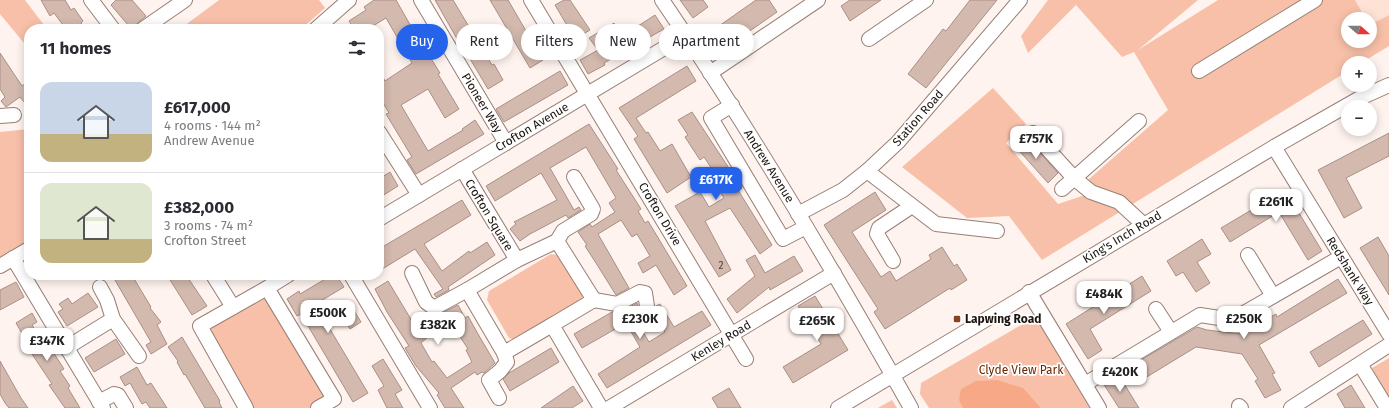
<!DOCTYPE html>
<html lang="en">
<head>
<meta charset="utf-8">
<style>
  body { margin:0; font-family:"Fira Sans",sans-serif; background:#f2f2f3; color:#2b2b33; height:100vh; display:flex; flex-direction:column; font-size:15px; white-space:nowrap }
  * { box-sizing:border-box; margin:0 }
  p { font-size:13px; color:#7c7c81 }
  .icon { flex:none; width:22px; height:22px; fill:none; stroke:currentColor; stroke-width:2; stroke-linecap:round; stroke-linejoin:round }
  .map { position:relative; flex:1; overflow:hidden }
  .details { position:absolute; left:24px; top:24px; width:360px; height:256px; display:flex; flex-direction:column; background:#fff; border-radius:16px; box-shadow:0 2px 10px #0003 }
  .details>* { flex:none }
  .guide { position:absolute; left:396px; top:24px; width:380px; height:36px; display:flex; gap:8px }
  .needle { width:26px; rotate:110deg }
  .tools { position:absolute; left:1341px; top:12px; display:grid; gap:8px }
  .tools a { display:grid; place-items:center; width:36px; height:36px; border-radius:50%; background:#fff; box-shadow:0 2px 10px #0003; font-size:20px }
  .price { position:absolute; translate:-50% -34px; padding:0 9px; border-radius:8px; background:#fff; color:#222; font-size:13px; line-height:26px; filter:drop-shadow(0 1px 2px #0008) }
  .price::after { content:''; position:absolute; left:50%; top:24px; width:12px; height:9px; margin-left:-6px; background:inherit; clip-path:polygon(0 0,100% 0,50% 100%) }
  .price.active { background:#2563eb; color:#fff }
  ul { padding:0; list-style:none }
  li { display:flex; align-items:center; gap:12px; height:100px; padding:0 16px }
  li+li { border-top:1px solid #e1e1e2 }
  li span { display:grid; place-items:center; flex:none; width:112px; height:80px; border-radius:12px; color:#555 }
  li>.icon { margin-inline-start:auto }
  span .icon { width:48px; height:48px; fill:#fffc; stroke-width:1 }
  li b { font-size:17px }
  h2 { display:flex; justify-content:space-between; align-items:center; height:48px; padding:0 16px; font-size:17px }
  .chip { padding:0 14px; border-radius:18px; background:#fff; box-shadow:0 2px 10px #0003; font-size:14px; line-height:36px }
  .chip.active { background:#2563eb; color:#fff }
  .map>svg:first-child { display:block }
  .built { fill:#fee2d6 }
  .green { fill:#f8c0a8 }
  .water { fill:#f7a987 }
  .building { fill:#d3b9ae; stroke:#a99086 }
  .lines { fill:none; stroke-linecap:round; stroke-linejoin:round }
  .minor-casing { stroke:#977f75; stroke-width:16 }
  .minor { stroke:#fff; stroke-width:14 }
  .poi-dot { fill:#8a4220; stroke:#fff; stroke-width:1.5 }
  .labels { text-anchor:middle; dominant-baseline:central; stroke-width:3.5; stroke-linejoin:round; paint-order:stroke }
  .number-label { font-size:10px; fill:#4a3d38 }
  .street-label { font-size:12px; fill:#1d1410; stroke:#fff }
  .poi-label { font-size:12px; font-weight:bold; fill:#1d1410; stroke:#fff; text-anchor:start }
  .park-label { font-size:12px; fill:#6c2801; stroke:#fff }
</style>
</head>
<body>
<div class="map">
<svg width="1389" height="408" viewBox="0 0 1389 408">
  <rect width="100%" height="100%" fill="#fef3ee"/>
  <!-- built -->
  <path class="built" d="M1355 0H1389V15L1370 26V19H1366Z"/>
  <!-- green -->
  <g class="green">
    <path d="M0 0H25L47 29H29V49L0 14Z"/>
    <path d="M219 0H319L325 8 301 29H180Z"/>
    <path d="M1048 0H1198L1138 50 1218 0H1355L1366 19H1348V41H1370V25L1389 15V46L1361 63H1348V71L1042 260 1009 216 967 218 902 167 993 88 1026 124 1006 143 1058 204 1091 193 1089 179 1168 110 1134 52 1122 57 1076 5 1028 53 1021 36Z"/>
    <path d="M29 129V240L0 257V132Z"/>
    <path d="M551 254 561 256 583 294 581 304 518 341 509 338 487 300 489 291Z"/>
    <path d="M264 299 269 302 324 394C323 400 316 407 309 408 296 408 267 408 252 408L210 331 214 326 258 300Z"/>
    <path d="M1035 317 1090 408H929L920 394 921 383Z"/>
    <path d="M1389 358V398L1372 368Z"/>
    <path d="M892 400 897 408H878Z"/>
  </g>
  <!-- water -->
  <path class="water" d="M997 380 1023 388 1041 408H963L959 400 961 389 976 381Z"/>
  <!-- building -->
  <g class="building">
    <path d="M41 0H65L71 10 74 8 83 21 81 23 85 29H66L54 13 50 16Z"/>
    <path d="M116 0H132L146 16 133 27 130 24 128 25 111 5Z"/>
    <path d="M374 0H396L429 58 430 57 440 73 438 74 459 109 445 118 428 89 401 105 428 151 463 130 462 129 475 120 484 134 416 174 407 160 412 157 386 114 389 113 379 96V70L385 81 412 63 386 18 368 29H354L349 21 366 10 364 7Z"/>
    <path d="M435 0H453L492 65 494 64 503 80 488 89 466 52 465 53Z"/>
    <path d="M490 0H508L543 60 530 68Z"/>
    <path d="M564 0H570L590 30 575 39 555 5Z"/>
    <path d="M680 0H703L708 7 693 18Z"/>
    <path d="M756 0H769L777 12 721 51 709 33Z"/>
    <path d="M850 0H881L850 21 841 6Z"/>
    <path d="M970 0H997L926 88 908 74 943 29 946 31Z"/>
    <path d="M655 15 664 29 604 63 605 65 588 74 580 60 598 50 589 38 614 23 622 36 639 27 638 26Z"/>
    <path d="M0 53 22 86 29 81V108L20 97 6 107 1 101 5 97 0 89Z"/>
    <path d="M687 66 696 81 636 118 646 133 648 132 660 151 672 144 691 177 667 193 634 139 638 136 619 108Z"/>
    <path d="M560 71 568 85 504 122 496 109Z"/>
    <path d="M692 112 742 188 738 190 772 245 760 254 730 208 705 221 731 270 719 277 675 206 700 192 709 207 724 198 714 182 718 178 704 157 700 160 685 137 688 135 678 120Z"/>
    <path d="M589 124 618 169 616 170 641 209 638 211 645 223 648 221 687 286 674 295 656 265 643 273 638 263 650 256 637 234 632 237 621 220 598 234 629 288 616 295 596 263 585 246 587 245 578 232 590 224 592 227 615 212 609 203 616 198 586 147 550 168 574 210 579 207 581 210 568 218 566 215 530 234 520 241 510 229 516 224 514 222 557 200 541 173 495 201 486 186Z"/>
    <path d="M1389 133V156L1346 178 1362 208 1344 218 1318 170Z"/>
    <path d="M1025 136 1058 173 1048 183 1015 146Z"/>
    <path d="M390 172 398 186 379 198V179Z"/>
    <path d="M1285 190 1322 251 1308 260 1279 212 1230 242 1221 228Z"/>
    <path d="M875 192 886 210 852 232 881 277 890 271 896 281 931 259 929 255 942 247 954 266 957 264 967 280 951 290 950 288 885 329 874 312 878 309 824 225Z"/>
    <path d="M462 200 471 215 424 244 442 271 469 251 470 253 487 242 495 255 448 287 449 290 436 297 434 294 443 289 415 249 379 271V249Z"/>
    <path d="M1378 237 1389 256V295L1360 248Z"/>
    <path d="M1202 239 1211 254 1197 262 1210 283 1196 292 1183 272 1176 276 1167 261Z"/>
    <path d="M755 255 765 273 794 256 803 271 770 290 769 287 737 313 727 299 755 276 746 260Z"/>
    <path d="M112 275H127L129 280 133 277 151 307 150 308 161 322 157 325 167 344 151 354 146 345 151 342Z"/>
    <path d="M167 275H186L207 306 192 315Z"/>
    <path d="M332 275H336L344 287 309 308 318 323 324 319 368 393 353 402 301 314 297 316 287 299 299 291 300 294Z"/>
    <path d="M1142 276 1151 291 1090 329 1102 350 1088 359 1066 324Z"/>
    <path d="M1338 279 1347 293 1259 345 1275 373 1272 374 1281 390 1265 398 1255 381 1258 379 1242 354 1196 347 1145 378 1136 363 1197 327 1207 330 1241 334 1276 314 1277 317Z"/>
    <path d="M388 281 418 331 430 321 437 329 421 343 432 362 434 361 447 378 472 362 466 350 468 349 444 312 458 305 465 318 468 316 478 334 495 363 484 373 482 372 477 375 475 372 451 388 464 408H445L437 395 439 393 416 366 405 348 409 346 387 312 375 289Z"/>
    <path d="M16 282 24 297 0 310V290Z"/>
    <path d="M88 293 98 307 67 326 58 312 63 309 59 304 68 298 72 304Z"/>
    <path d="M815 296 848 350 793 383 783 367 821 344 798 306Z"/>
    <path d="M637 303 638 305 630 310 649 342 665 332 660 323V316L656 310V306L660 304 674 327 702 311 711 325 607 388 598 374 640 347 626 323 582 348 574 334 612 312H621Z"/>
    <path d="M351 306 361 322 350 329 341 313Z"/>
    <path d="M32 313 37 322 32 325 50 354 53 352 64 369 60 371 70 386 68 388 80 408H65L49 385 52 384 26 345 28 344 16 323Z"/>
    <path d="M1363 320 1372 334 1319 367 1310 352Z"/>
    <path d="M182 337 220 401 219 402 222 408H205L185 374 184 375 177 362 178 361 168 347Z"/>
    <path d="M116 339 125 354 94 372 85 358Z"/>
    <path d="M551 348 559 362 510 391 503 379 509 373Z"/>
    <path d="M383 359 402 390 395 394 403 408H387L378 390 384 386 372 366Z"/>
    <path d="M0 361 21 398 28 408H9L5 403 0 394Z"/>
    <path d="M137 367 147 385 151 383 167 408H150L146 402 142 404 130 383 125 386 120 377Z"/>
    <path d="M1118 374 1139 408H1119L1103 383Z"/>
    <path d="M1351 385 1365 408H1345L1337 394Z"/>
    <path d="M573 386 583 401 572 408H541Z"/>
    <path d="M729 388 741 408H718L712 398Z"/>
  </g>
  <g class="lines">
    <defs>
      <g id="minor">
        <path d="M91 0 113 29"/>
        <path d="M421 0 506 143"/>
        <path d="M531 0 746 359"/>
        <path d="M662 0C752 132 833 269 911 408"/>
        <path d="M143 29 185 0"/>
        <path d="M316 29 349 0"/>
        <path d="M869 39 926 0"/>
        <path d="M1199 71 1315 0"/>
        <path d="M710 73 818 0"/>
        <path d="M732 105 711 118 783 239 806 227"/>
        <path d="M0 116 14 115"/>
        <path d="M379 132 419 195"/>
        <path d="M1033 133 1074 178 1091 192 1119 202 1144 225"/>
        <path d="M1274 147 1389 334"/>
        <path d="M462 169 517 260 557 241 594 300 552 325 601 408"/>
        <path d="M867 171 936 224 997 231"/>
        <path d="M1062 189 1139 121"/>
        <path d="M798 214 843 190 867 171 898 142 1020 0"/>
        <path d="M379 219 686 35"/>
        <path d="M557 241 563 231 591 214 593 209 574 177"/>
        <path d="M1248 255 1273 296"/>
        <path d="M13 258 103 408"/>
        <path d="M517 260 467 290 504 353 552 325"/>
        <path d="M893 261 877 234 879 228 912 206"/>
        <path d="M0 266 29 249"/>
        <path d="M412 273 426 302 434 308 467 290"/>
        <path d="M213 275 233 307"/>
        <path d="M351 275 430 408"/>
        <path d="M100 287 107 300 113 319 139 356"/>
        <path d="M267 288 288 275"/>
        <path d="M1029 292 1099 408"/>
        <path d="M594 300 617 304 640 292 645 293 648 313 652 320"/>
        <path d="M1156 309 1171 332"/>
        <path d="M66 348 113 319"/>
        <path d="M1360 364 1387 408"/>
        <path d="M1085 384 1200 315 1232 320 1341 257"/>
        <path d="M499 398 489 380 500 371 507 362 504 353"/>
        <path d="M99 402 114 394 118 395 126 408"/>
        <path d="M1239 406 1241 408"/>
        <path d="M246 408 200 326 267 288 334 399 318 408"/>
        <path d="M609 408 834 273"/>
        <path d="M838 408 1274 147 1360 98 1389 85"/>
        <path d="M1291 408 1389 345"/>
      </g>
    </defs>
    <!-- minor casing -->
    <use href="#minor" class="minor-casing"/>
    <!-- minor -->
    <use href="#minor" class="minor"/>
  </g>
  <!-- markers -->
  <rect class="poi-dot" x="953" y="315" width="8" height="8" rx="2"/>
  <g class="labels">
    <!-- number labels -->
    <g class="number-label">
      <text x="721" y="266">2</text>
    </g>
    <!-- street labels -->
    <g class="street-label">
      <text transform="translate(482 103) rotate(59)">Pioneer Way</text>
      <text transform="translate(918 118) rotate(-49)">Station Road</text>
      <text transform="translate(532 127) rotate(-31)">Crofton Avenue</text>
      <text transform="translate(769 166) rotate(58)">Andrew Avenue</text>
      <text transform="translate(660 214) rotate(59)">Crofton Drive</text>
      <text transform="translate(489 215) rotate(59)">Crofton Square</text>
      <text transform="translate(1122 237) rotate(-31)">King's Inch Road</text>
      <text transform="translate(1350 271) rotate(58)">Redshank Way</text>
      <text transform="translate(721 341) rotate(-31)">Kenley Road</text>
    </g>
    <!-- poi labels -->
    <g class="poi-label">
      <text x="965" y="319">Lapwing Road</text>
    </g>
    <!-- park labels -->
    <g class="park-label">
      <text x="1021" y="370">Clyde View Park</text>
    </g>
  </g>
</svg>
<div class="tools">
<a><svg class="needle" viewBox="-14 -14 28 28"><path d="M0-13l5 13h-10z" fill="#e53935"/><path d="M0 13l5-13h-10z" fill="#7c7c81"/></svg></a>
<a>+</a>
<a>−</a>
</div>
<b class="price" style="left:1036px;top:160px">£757K</b>
<b class="price active" style="left:716px;top:201px">£617K</b>
<b class="price" style="left:1276px;top:223px">£261K</b>
<b class="price" style="left:1104px;top:315px">£484K</b>
<b class="price" style="left:328px;top:334px">£500K</b>
<b class="price" style="left:640px;top:340px">£230K</b>
<b class="price" style="left:1244px;top:340px">£250K</b>
<b class="price" style="left:817px;top:342px">£265K</b>
<b class="price" style="left:438px;top:346px">£382K</b>
<b class="price" style="left:47px;top:362px">£347K</b>
<b class="price" style="left:1120px;top:393px">£420K</b>
<div class="guide">
<a class="chip active">Buy</a>
<a class="chip">Rent</a>
<a class="chip">Filters</a>
<a class="chip">New</a>
<a class="chip">Apartment</a>
</div>
<section class="details">
<h2>11 homes<svg class="icon" aria-label="filters" viewBox="0 0 24 24"><path d="M4 7h16M4 17h16"/><circle cx="9" cy="7" r="2"/><circle cx="15" cy="17" r="2"/></svg></h2>
<ul>
<li><span style="background:linear-gradient(#c9d6e8 65%,#c2b280 0)"><svg class="icon" aria-label="home" viewBox="0 0 24 24"><path d="M3 11l9-7 9 7M6 9v11h12V9"/></svg></span><div><b>£617,000</b><p>4 rooms · 144 m²</p><p>Andrew Avenue</p></div></li>
<li><span style="background:linear-gradient(#dfe7d0 70%,#c2b280 0)"><svg class="icon" aria-label="home" viewBox="0 0 24 24"><path d="M3 11l9-7 9 7M6 9v11h12V9"/></svg></span><div><b>£382,000</b><p>3 rooms · 74 m²</p><p>Crofton Street</p></div></li>
</ul>
</section>
</div>
</body>
</html>
